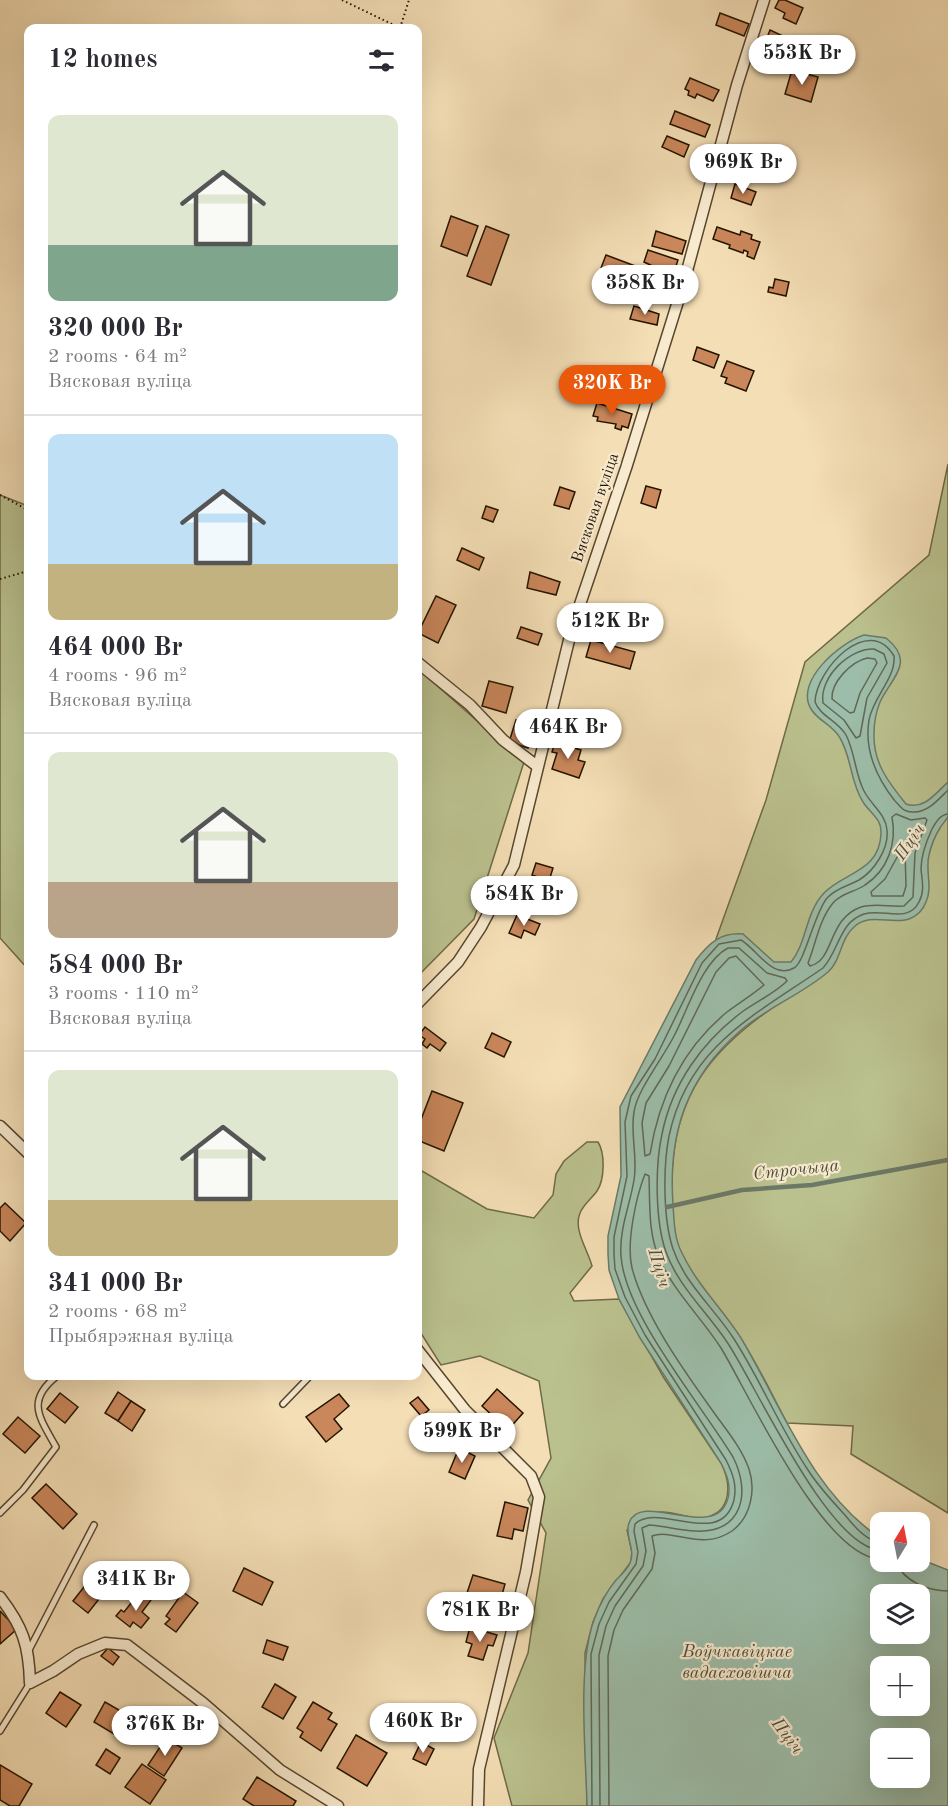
<!DOCTYPE html>
<html lang="en">
<head>
<meta charset="utf-8">
<style>
  body { margin:0; font-family:"Old Standard TT",serif; background:#f2f2f3; color:#2b2b33; height:100vh; display:flex; flex-direction:column; font-size:22px; white-space:nowrap }
  * { box-sizing:border-box; margin:0 }
  p { font-size:20px; color:#7c7c81 }
  .icon { flex:none; width:33px; height:33px; fill:none; stroke:currentColor; stroke-width:2; stroke-linecap:round; stroke-linejoin:round }
  .map { position:relative; flex:1; overflow:hidden }
  .details { position:absolute; left:24px; top:24px; width:398px; height:1356px; display:flex; flex-direction:column; background:#fff; border-radius:12px; box-shadow:0 6px 24px #0002 }
  .details>* { flex:none }
  .needle { width:39px; rotate:10deg }
  .controls { position:absolute; left:870px; top:1512px; display:grid; gap:12px }
  .controls a { display:grid; place-items:center; width:60px; height:60px; border-radius:12px; background:#fff; box-shadow:0 6px 24px #0002; font-size:30px }
  .price { position:absolute; translate:-50% -51px; padding:0 14px; border-radius:21px; background:#fff; color:#222; font-size:20px; line-height:39px; filter:drop-shadow(0 2px 3px #0008) }
  .price::after { content:''; position:absolute; left:50%; top:36px; width:18px; height:14px; margin-left:-9px; background:inherit; clip-path:polygon(0 0,100% 0,50% 100%) }
  .price.active { background:#ea580c; color:#fff }
  ul { padding:0; list-style:none }
  li { display:grid; align-content:center; gap:12px; height:318px; padding:0 24px }
  li+li { border-top:2px solid #e1e1e2 }
  li span { display:grid; place-items:center; height:186px; border-radius:12px; color:#555 }
  li>.icon { margin-inline-start:auto }
  span .icon { width:108px; height:108px; fill:#fffc; stroke-width:1 }
  li b { font-size:26px }
  h2 { display:flex; justify-content:space-between; align-items:center; height:72px; padding:0 24px; font-size:26px }
  .map>svg:first-child { display:block }
  .green { fill:#bac18e; stroke:#6e6a48; stroke-width:1.5 }
  .water { fill:#9cbda9; stroke:#6c7966; stroke-width:1.5; fill-rule:evenodd }
  .lines { fill:none; stroke-linecap:round; stroke-linejoin:round }
  .shore { stroke:#606855; stroke-width:1.5 }
  .stream { stroke:#6c7966; stroke-width:4.5 }
  .building { fill:#ca875b; stroke:#231401; stroke-width:1.5 }
  .service-casing { stroke:#57462e; stroke-width:8 }
  .minor-casing { stroke:#57462e; stroke-width:13 }
  .path { stroke:#231401; stroke-width:2; stroke-dasharray:1.5 3; stroke-linecap:butt }
  .service { stroke:#f8eacf; stroke-width:5 }
  .minor { stroke:#f8eacf; stroke-width:10 }
  .labels { text-anchor:middle; dominant-baseline:central; stroke-width:4.5; stroke-linejoin:round; paint-order:stroke }
  .street-label { font-size:16px; fill:#231401; stroke:#f8eacf }
  .water-label { font-size:18px; font-style:italic; fill:#4d4f3c; stroke:#f8eacf }
</style>
</head>
<body>
<div class="map">
<svg width="948" height="1806" viewBox="0 0 948 1806">
  <rect width="100%" height="100%" fill="#f4deb5"/>
  <filter id="stains"><feTurbulence type="fractalNoise" baseFrequency=".00333" numOctaves="4"/><feColorMatrix values="0 0 0 0 .2 0 0 0 0 .09 0 0 0 0 .02 0 0 0 .5 -.17"/></filter>
  <radialGradient id="worn" r=".72"><stop offset=".6" stop-color="#630" stop-opacity="0"/><stop offset="1" stop-color="#630" stop-opacity=".3"/></radialGradient>
  <!-- green -->
  <g class="green">
    <path d="M948 464V1513L851 1454 853 1426 787 1423C771 1393 757 1362 738 1335 719 1306 692 1281 679 1248 672 1229 672 1205 672 1185 671 1094 714 1045 787 998L716 939 766 800 805 662 929 555Z"/>
    <path d="M0 495 28 506V969L0 938Z"/>
    <path d="M417 668 524 762 474 919 417 977Z"/>
    <path d="M587 1142H598C605 1153 605 1179 597 1191 592 1198 583 1205 580 1213 573 1230 588 1250 592 1266L570 1293 574 1301 619 1299 664 1378 721 1463C733 1487 731 1517 698 1518 686 1518 673 1511 660 1512 650 1513 636 1525 627 1530L632 1552 631 1562 603 1599 593 1622 585 1653 587 1806H512L494 1738 528 1653 546 1533 528 1500 551 1458 539 1381 480 1356 441 1365 417 1327V1168L487 1209 534 1218 553 1195 556 1174 564 1161Z"/>
  </g>
  <!-- water -->
  <path class="water" d="M864 635 886 638C916 662 892 677 880 702 876 712 874 724 874 734 873 763 889 783 906 804 924 810 935 794 948 782 948 792 948 807 948 816 947 820 942 824 940 828 935 836 931 846 929 855 925 870 933 887 926 902 923 910 917 916 909 919 891 925 870 912 854 927 840 939 842 959 828 972 801 995 766 1008 740 1031 686 1078 668 1134 673 1204 674 1219 674 1237 681 1251 696 1284 722 1308 741 1338 782 1407 811 1491 880 1538V1562H920V1559L948 1570V1806H587C586 1755 577 1666 594 1620 599 1606 606 1592 616 1580 621 1575 627 1570 630 1563 636 1549 624 1536 629 1523 641 1489 716 1544 728 1498 731 1485 727 1475 721 1463L640 1338 619 1299 609 1270 608 1254V1236L621 1176 620 1107 696 960C709 943 721 932 743 934L774 962H791C807 943 805 913 824 893 844 872 880 872 881 833 882 819 870 813 863 802 850 782 852 758 840 738 833 725 818 721 811 709 794 681 841 642 864 635ZM880 1594H920V1634H880ZM880 1666H920V1706H880ZM880 1738H920V1778H880Z"/>
  <g class="lines">
    <!-- shore -->
    <g class="shore">
      <path d="M874 649 884 654 887 663 867 698 860 736 856 738 844 720 823 703C819 677 850 648 874 649Z"/>
      <path d="M867 658 875 659 877 663 860 693 854 712 850 713 832 699C831 682 851 662 867 658Z"/>
      <path d="M896 814 911 820 925 818 927 820 915 853 913 897 904 906C890 907 874 903 861 907 827 919 835 960 810 966L808 963C816 943 819 920 833 903 841 893 855 892 865 885 888 870 897 843 892 817Z"/>
      <path d="M905 851 906 886 903 896H872L871 892 885 879 900 852Z"/>
      <path d="M736 956 764 985C752 995 739 1003 727 1012 682 1049 659 1098 650 1154L645 1156 642 1123 646 1103 669 1066 716 972 729 958Z"/>
      <path d="M880 1542C866 1541 854 1526 845 1515 832 1501 818 1486 808 1470 780 1428 761 1381 734 1339 715 1309 685 1284 673 1249 663 1219 663 1167 669 1136 688 1046 755 1015 823 968 839 951 839 922 864 914 883 908 908 924 919 902 925 891 922 880 921 869 921 855 926 842 932 829 936 822 940 815 948 814"/>
      <path d="M897 1562C902 1581 929 1591 948 1591"/>
      <path d="M592 1806 591 1654 599 1624 609 1602 636 1564 638 1552 634 1531 635 1524C658 1501 721 1550 734 1500 737 1485 733 1474 726 1460L645 1335 625 1297 615 1269 614 1254V1237L627 1176 625 1122 631 1096 655 1059 702 963 719 944 741 940C757 949 772 980 794 968 805 962 814 914 827 898 836 888 848 886 859 880 874 871 889 849 887 830 886 814 871 805 864 791 855 774 855 752 846 735 838 721 820 716 815 702 816 669 869 613 894 656 896 678 873 697 869 720 864 751 876 777 895 801 901 807 904 813 914 812 928 812 938 800 948 790"/>
      <path d="M600 1806 599 1655 606 1626 615 1606 643 1566 646 1551 642 1528 649 1525C664 1526 679 1530 695 1531 743 1534 751 1492 733 1457 701 1404 625 1315 621 1256 619 1229 630 1205 634 1180 638 1157 630 1134 634 1112 637 1090 663 1058 674 1036 687 1012 702 961 728 948H739L767 973 785 978 787 981C775 993 756 1002 742 1012 702 1042 672 1084 662 1134 655 1166 655 1221 666 1252 678 1286 707 1312 727 1342 755 1383 828 1547 880 1550"/>
      <path d="M609 1806 608 1656 614 1630 623 1610 652 1569 655 1553 652 1536C673 1528 701 1552 732 1531 751 1517 756 1490 749 1469 741 1446 723 1426 710 1407 682 1368 644 1314 632 1268 626 1243 636 1197 645 1174L649 1176C650 1202 648 1233 659 1258 674 1292 701 1317 721 1348 749 1394 823 1557 880 1559"/>
    </g>
    <!-- stream -->
    <path class="stream" d="M667 1207 742 1190 812 1185 948 1160"/>
  </g>
  <!-- building -->
  <g class="building">
    <path d="M779 0H785L803 8 796 24 783 18 785 13 775 8Z"/>
    <path d="M720 13 749 24 744 36 716 25Z"/>
    <path d="M770 30 800 44 794 57 787 54 786 57 782 55 783 52 765 43Z"/>
    <path d="M792 70 818 77 811 102 785 94Z"/>
    <path d="M690 78 719 90 713 101 697 94 695 98 688 95 689 91 685 89Z"/>
    <path d="M675 111 710 125 705 137 670 124Z"/>
    <path d="M667 136 689 145 684 157 662 147Z"/>
    <path d="M732 156 753 163 748 178 728 167Z"/>
    <path d="M735 184 756 192 751 205 731 198Z"/>
    <path d="M451 216 478 226 467 256 441 246Z"/>
    <path d="M486 226 509 235 491 285 467 276Z"/>
    <path d="M717 227 740 235 741 231 752 235 751 239 760 242 754 259 747 256 748 252 744 250 743 253 729 248 730 245 713 239Z"/>
    <path d="M656 231 686 241 682 254 652 246Z"/>
    <path d="M648 250 678 260 674 272 662 268 661 270 644 262Z"/>
    <path d="M606 255 667 278 662 291 601 268Z"/>
    <path d="M775 279 789 282 786 296 768 292 769 287 773 288Z"/>
    <path d="M634 306 659 314 657 325 630 319Z"/>
    <path d="M697 347 719 355 714 368 693 360Z"/>
    <path d="M727 361 754 371 746 391 725 383 727 378 721 376Z"/>
    <path d="M601 366 618 371 615 383 606 380 604 386 597 384Z"/>
    <path d="M597 403 632 414 628 428 622 426 621 430 615 428 616 424 597 421 598 417 593 416Z"/>
    <path d="M646 486 661 490 656 508 641 503Z"/>
    <path d="M560 487 575 492 569 509 554 505Z"/>
    <path d="M486 506 498 510 493 522 482 518Z"/>
    <path d="M462 548 484 558 479 570 457 560Z"/>
    <path d="M530 572 560 582 556 595 527 588Z"/>
    <path d="M436 596 456 605 438 643 418 633Z"/>
    <path d="M521 627 542 634 538 645 517 638Z"/>
    <path d="M591 640 635 652 630 669 586 657Z"/>
    <path d="M489 681 513 687 506 713 482 706Z"/>
    <path d="M516 720 534 725 528 748 509 742Z"/>
    <path d="M555 742 581 750 578 760 585 762 579 778 552 769 557 753 552 752Z"/>
    <path d="M536 863 553 868 549 881 532 875Z"/>
    <path d="M517 915 540 924 535 935 524 930 521 938 509 933Z"/>
    <path d="M425 1027 446 1043 440 1051 430 1044 427 1048 422 1044 425 1039 419 1035Z"/>
    <path d="M492 1033 511 1042 504 1057 485 1048Z"/>
    <path d="M432 1091 463 1103 444 1151 417 1140V1130Z"/>
    <path d="M5 1203 26 1223 10 1241 0 1231V1208Z"/>
    <path d="M497 1389 523 1413 508 1430 482 1406Z"/>
    <path d="M118 1392 131 1401 118 1421 105 1413Z"/>
    <path d="M60 1393 78 1407 65 1423 47 1409Z"/>
    <path d="M339 1394 349 1406 334 1419 342 1429 326 1442 306 1417Z"/>
    <path d="M418 1397 429 1410 421 1416 410 1403Z"/>
    <path d="M131 1401 145 1410 132 1431 118 1421Z"/>
    <path d="M18 1417 40 1436 25 1453 3 1434Z"/>
    <path d="M459 1448 475 1456 465 1479 449 1472Z"/>
    <path d="M46 1484 77 1514 63 1529 32 1498Z"/>
    <path d="M505 1502 528 1508 523 1531 514 1529 512 1539 497 1536Z"/>
    <path d="M244 1568 273 1582 262 1605 233 1591Z"/>
    <path d="M473 1575 505 1584 499 1606 466 1596Z"/>
    <path d="M91 1578 106 1590 88 1613 73 1601Z"/>
    <path d="M140 1592 151 1600 142 1612 149 1618 141 1628 133 1622 130 1627 116 1616 121 1610 124 1612Z"/>
    <path d="M183 1592 198 1603 176 1632 165 1624 170 1619 166 1616Z"/>
    <path d="M0 1611 17 1629 0 1644Z"/>
    <path d="M470 1627 497 1635 493 1646 488 1645 483 1660 468 1656 472 1644 466 1642Z"/>
    <path d="M267 1640 288 1647 283 1660 263 1653Z"/>
    <path d="M108 1648 119 1657 113 1665 101 1656Z"/>
    <path d="M275 1684 296 1697 283 1719 262 1707Z"/>
    <path d="M60 1692 81 1705 66 1727 46 1713Z"/>
    <path d="M105 1702 131 1717 119 1737 94 1722Z"/>
    <path d="M313 1702 332 1713 328 1719 337 1724 321 1751 300 1737 303 1732 297 1728Z"/>
    <path d="M439 1705 461 1715 456 1728 433 1718Z"/>
    <path d="M356 1735 387 1753 367 1786 337 1768Z"/>
    <path d="M166 1738 182 1748 164 1776 148 1765Z"/>
    <path d="M421 1742 434 1749 426 1765 413 1759Z"/>
    <path d="M106 1749 120 1758 110 1774 96 1765Z"/>
    <path d="M142 1764 166 1780 150 1804 125 1787Z"/>
    <path d="M0 1765 32 1784 19 1806H10L0 1800Z"/>
    <path d="M257 1777 296 1801 293 1806H254L243 1799Z"/>
  </g>
  <g class="lines">
    <defs>
      <g id="service">
        <path d="M283 1404 310 1376"/>
        <path d="M0 1513 23 1490 56 1447C40 1418 25 1401 57 1376"/>
        <path d="M29 1650 94 1525"/>
        <path d="M0 1731 30 1683"/>
      </g>
      <g id="minor">
        <path d="M417 662 470 705 503 740 537 766"/>
        <path d="M417 1004 458 962 481 927 514 865 572 628 626 468 684 282 737 85 764 0"/>
        <path d="M0 1126 28 1153"/>
        <path d="M417 1349 465 1410 531 1476 539 1497 526 1572 479 1769 478 1806"/>
        <path d="M0 1597C23 1627 29 1645 30 1683L53 1671 78 1654 105 1643 127 1645 203 1703 280 1770 338 1806"/>
      </g>
    </defs>
    <!-- service casing -->
    <use href="#service" class="service-casing"/>
    <!-- minor casing -->
    <use href="#minor" class="minor-casing"/>
    <!-- path -->
    <g class="path">
      <path d="M342 0 400 28"/>
      <path d="M400 28 409 0"/>
      <path d="M0 495 28 510"/>
      <path d="M0 579 28 571"/>
    </g>
    <!-- service -->
    <use href="#service" class="service"/>
    <!-- minor -->
    <use href="#minor" class="minor"/>
  </g>
  <g class="labels">
    <!-- street labels -->
    <g class="street-label">
      <text transform="translate(596 508) rotate(-71)">Вясковая вуліца</text>
    </g>
    <!-- water labels -->
    <g class="water-label">
      <text transform="translate(910 842) rotate(-55)">Пціч</text>
      <text transform="translate(796 1170) rotate(-6)">Строчыца</text>
      <text transform="translate(659 1268) rotate(73)">Пціч</text>
      <text x="737" y="1652">Воўчкавіцкае<tspan x="737" dy="21">вадасховішча</tspan></text>
      <text transform="translate(787 1736) rotate(53)">Пціч</text>
    </g>
  </g>
  <rect width="100%" height="100%" filter="url(#stains)"/>
  <rect width="100%" height="100%" fill="url(#worn)"/>
</svg>
<div class="controls">
<a><svg class="needle" viewBox="-14 -14 28 28"><path d="M0-13l5 13h-10z" fill="#e53935"/><path d="M0 13l5-13h-10z" fill="#7c7c81"/></svg></a>
<a><svg class="icon" aria-label="layers" viewBox="0 0 24 24"><path d="M12 4l9 5-9 5-9-5zM3 14l9 5 9-5"/></svg></a>
<a>+</a>
<a>−</a>
</div>
<b class="price" style="left:802px;top:86px">553K Br</b>
<b class="price" style="left:743px;top:195px">969K Br</b>
<b class="price" style="left:645px;top:316px">358K Br</b>
<b class="price active" style="left:612px;top:416px">320K Br</b>
<b class="price" style="left:610px;top:654px">512K Br</b>
<b class="price" style="left:568px;top:760px">464K Br</b>
<b class="price" style="left:524px;top:927px">584K Br</b>
<b class="price" style="left:462px;top:1464px">599K Br</b>
<b class="price" style="left:136px;top:1612px">341K Br</b>
<b class="price" style="left:480px;top:1643px">781K Br</b>
<b class="price" style="left:423px;top:1754px">460K Br</b>
<b class="price" style="left:165px;top:1757px">376K Br</b>
<section class="details">
<h2>12 homes<svg class="icon" aria-label="filters" viewBox="0 0 24 24"><path d="M4 7h16M4 17h16"/><circle cx="9" cy="7" r="2"/><circle cx="15" cy="17" r="2"/></svg></h2>
<ul>
<li><span style="background:linear-gradient(#dfe7d0 70%,#7fa58c 0)"><svg class="icon" aria-label="home" viewBox="0 0 24 24"><path d="M3 11l9-7 9 7M6 9v11h12V9"/></svg></span><div><b>320 000 Br</b><p>2 rooms · 64 m²</p><p>Вясковая вуліца</p></div></li>
<li><span style="background:linear-gradient(#bfe0f5 70%,#c2b280 0)"><svg class="icon" aria-label="home" viewBox="0 0 24 24"><path d="M3 11l9-7 9 7M6 9v11h12V9"/></svg></span><div><b>464 000 Br</b><p>4 rooms · 96 m²</p><p>Вясковая вуліца</p></div></li>
<li><span style="background:linear-gradient(#dfe7d0 70%,#b9a48a 0)"><svg class="icon" aria-label="home" viewBox="0 0 24 24"><path d="M3 11l9-7 9 7M6 9v11h12V9"/></svg></span><div><b>584 000 Br</b><p>3 rooms · 110 m²</p><p>Вясковая вуліца</p></div></li>
<li><span style="background:linear-gradient(#dfe7d0 70%,#c2b280 0)"><svg class="icon" aria-label="home" viewBox="0 0 24 24"><path d="M3 11l9-7 9 7M6 9v11h12V9"/></svg></span><div><b>341 000 Br</b><p>2 rooms · 68 m²</p><p>Прыбярэжная вуліца</p></div></li>
</ul>
</section>
</div>
</body>
</html>
